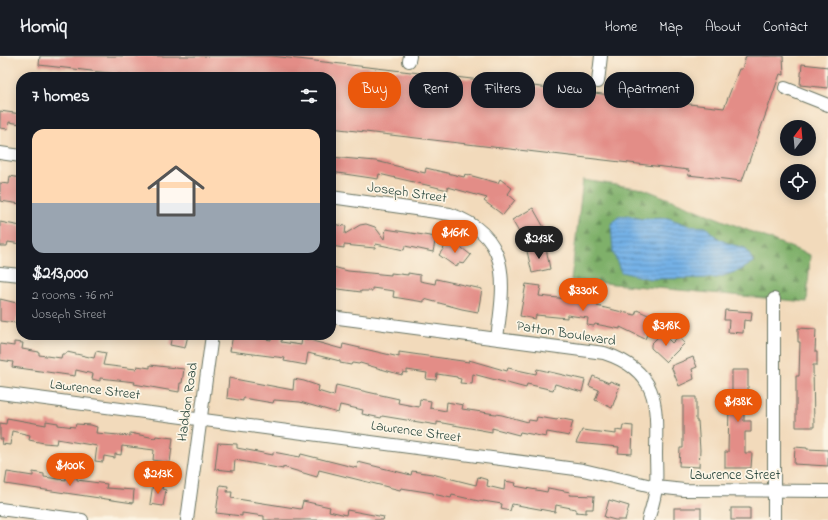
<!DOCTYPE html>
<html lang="en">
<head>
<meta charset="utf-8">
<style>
  body { margin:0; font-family:"Indie Flower",sans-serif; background:#242831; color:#f1f3f6; height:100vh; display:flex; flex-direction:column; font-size:15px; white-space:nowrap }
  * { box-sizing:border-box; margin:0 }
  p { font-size:13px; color:#9ea1a6 }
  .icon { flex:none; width:22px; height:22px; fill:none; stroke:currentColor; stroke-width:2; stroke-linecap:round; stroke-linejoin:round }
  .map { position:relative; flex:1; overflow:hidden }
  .details { position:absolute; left:16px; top:16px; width:320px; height:268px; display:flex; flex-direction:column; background:#171b24; border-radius:16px; box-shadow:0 2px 10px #0003 }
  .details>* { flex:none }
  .guide { position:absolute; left:348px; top:16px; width:380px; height:36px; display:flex; gap:8px }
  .needle { width:26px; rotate:16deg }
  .buttons { position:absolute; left:780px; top:64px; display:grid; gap:8px }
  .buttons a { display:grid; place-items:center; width:36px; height:36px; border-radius:50%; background:#171b24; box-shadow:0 2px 10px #0003; font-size:20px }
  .price { position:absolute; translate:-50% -34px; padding:0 9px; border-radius:14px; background:#ea580c; color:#fff; font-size:13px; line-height:26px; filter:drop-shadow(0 1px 2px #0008) }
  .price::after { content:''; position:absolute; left:50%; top:24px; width:12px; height:9px; margin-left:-6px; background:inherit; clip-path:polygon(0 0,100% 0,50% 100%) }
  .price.selected { background:#222; color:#fff }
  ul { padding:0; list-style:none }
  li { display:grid; align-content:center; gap:8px; height:212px; padding:0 16px }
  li+li { border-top:1px solid #363941 }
  li span { display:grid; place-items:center; height:124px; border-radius:12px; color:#555 }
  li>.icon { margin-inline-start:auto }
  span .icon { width:72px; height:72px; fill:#fffc; stroke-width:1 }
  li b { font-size:17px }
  h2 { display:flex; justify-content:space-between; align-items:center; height:48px; padding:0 16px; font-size:17px }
  .tag { padding:0 14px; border-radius:16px; background:#171b24; box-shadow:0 2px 10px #0003; font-size:14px; line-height:36px }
  .tag.selected { background:#ea580c; color:#fff }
  header { display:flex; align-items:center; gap:24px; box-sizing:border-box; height:56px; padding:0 20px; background:#171b24; border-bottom:1px solid #363941 }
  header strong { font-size:19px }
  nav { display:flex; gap:22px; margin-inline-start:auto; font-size:14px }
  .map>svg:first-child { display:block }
  .forest { fill:url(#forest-firs); stroke:#4f7650; fill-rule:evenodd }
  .water { fill:url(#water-rules); stroke:#4a778d }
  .building { fill:#e38d87 }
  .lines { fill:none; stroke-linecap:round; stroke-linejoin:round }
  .minor-casing { stroke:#697463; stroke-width:14 }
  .minor { stroke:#fff; stroke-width:12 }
  .labels { text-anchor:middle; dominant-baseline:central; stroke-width:3.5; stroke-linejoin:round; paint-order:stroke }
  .street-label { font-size:14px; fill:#1f3d34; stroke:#fcf5e5 }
</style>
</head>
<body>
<header>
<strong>Homiq</strong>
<nav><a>Home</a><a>Map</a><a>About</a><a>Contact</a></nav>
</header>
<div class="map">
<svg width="828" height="464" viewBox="0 0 828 464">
  <defs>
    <pattern id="forest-firs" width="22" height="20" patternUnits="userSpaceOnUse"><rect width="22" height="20" fill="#7fb06b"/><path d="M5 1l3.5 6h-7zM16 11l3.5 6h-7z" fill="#679059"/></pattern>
    <pattern id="water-rules" width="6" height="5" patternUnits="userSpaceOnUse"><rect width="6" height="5" fill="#74b1e6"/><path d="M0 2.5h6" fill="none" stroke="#5f91bb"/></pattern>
  </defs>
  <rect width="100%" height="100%" fill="#fcf5e5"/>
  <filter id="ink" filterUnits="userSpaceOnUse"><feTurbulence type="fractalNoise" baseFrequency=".025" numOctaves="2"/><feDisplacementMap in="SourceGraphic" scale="8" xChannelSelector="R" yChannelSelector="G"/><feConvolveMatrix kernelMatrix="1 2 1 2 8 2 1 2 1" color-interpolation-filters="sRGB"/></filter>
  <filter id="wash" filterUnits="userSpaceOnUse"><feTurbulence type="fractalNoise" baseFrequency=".012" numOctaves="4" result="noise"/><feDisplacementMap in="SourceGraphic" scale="16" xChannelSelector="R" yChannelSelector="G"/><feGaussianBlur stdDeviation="0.9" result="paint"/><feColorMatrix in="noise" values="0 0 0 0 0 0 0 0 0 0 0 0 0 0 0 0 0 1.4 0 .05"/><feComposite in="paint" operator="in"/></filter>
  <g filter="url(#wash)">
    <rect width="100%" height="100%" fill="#f2dabb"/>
    <!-- forest -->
    <path class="forest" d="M583 124 644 133 810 199 807 246 571 224ZM627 159 641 163 668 162 690 170 706 171C718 185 728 188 745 192L741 214 717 222H668Z"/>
    <!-- water -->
    <path class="water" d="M627 159 641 163 668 162 690 170 706 171C718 185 728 188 745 192L754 206 741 214 717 222 650 223 621 216 613 196 611 168 618 161Z"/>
    <g id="blocks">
      <!-- building -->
      <g class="building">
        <path d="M40 0H272L724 52 739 13H742L746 0H783L784 19 780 18 742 125 688 119 689 114 331 72V21H144L39 9Z"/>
        <path d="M802 8 828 11V32L800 29Z"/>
        <path d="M0 55 21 58V68L9 66 8 73 0 72Z"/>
        <path d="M331 101 376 105 425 117 426 112 464 121 465 118 498 127 500 123 512 132 508 138 515 144 503 159 484 145 487 142 448 131V134L379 118 378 123 331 116Z"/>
        <path d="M10 120 21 122V148L0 145V127L9 128Z"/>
        <path d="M533 152 546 175 525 187 512 164Z"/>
        <path d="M0 166 21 170V188L8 186 7 190H0Z"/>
        <path d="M331 168 346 170 345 178 360 169 366 168 375 171 384 183 386 173 436 181 433 196 405 190 404 194 376 188 375 192 344 189V192L331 190Z"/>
        <path d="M450 183 471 199 464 208 459 207 456 211 439 199Z"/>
        <path d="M546 192 550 213 532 217 527 195Z"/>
        <path d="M333 211 348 215 391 219V217L408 219V217L420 219V225L435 228 436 223 482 233 478 256 462 253 424 243V246L393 241 394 235 372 232V235H361V236L331 232Z"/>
        <path d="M526 228 541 230 539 240 598 246 597 250 635 259 637 254 655 262 645 283 620 271V273L595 268 594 270 587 269 588 262 567 259V262L536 259 535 263 520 260Z"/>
        <path d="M0 243 21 248V263L17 262 16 267 0 265Z"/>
        <path d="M725 254 752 256 751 265 744 264 743 277 728 276 729 264H724Z"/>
        <path d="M798 272 816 273 815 296H817V309H813L814 371H796V320H799L800 286H798Z"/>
        <path d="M662 277 672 287 678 281 685 287 666 306 651 292V288Z"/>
        <path d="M172 279H188L185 292 170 289Z"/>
        <path d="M233 279H253V281L271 284 272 279H282L281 286 301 289 302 282 342 293 343 288 399 301V296L469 306V304L507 315 508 312 536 318 537 313 585 324 582 336 555 328 553 334 527 328 526 332 473 318 472 328 460 327 461 323 457 322V321L437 318 436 324 426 323 427 317 407 314V317L403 316 402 319 360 307 359 308 352 307 351 309 340 307V305L308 297 306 309 284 305 285 302 230 295Z"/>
        <path d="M14 286 23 287 22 293 39 296V299L61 302 62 298H66L67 296 94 302 96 295 106 297 103 309 136 313 137 310 150 312V309L184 313 182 327H180L179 336 134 328 135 326 100 322V325L92 323 93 318 76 314 75 320 12 311 13 306 0 304V288L14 290Z"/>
        <path d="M693 301 697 311 692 313 694 323 679 330 671 310Z"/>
        <path d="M732 314H748V344H744V365H751V376H745V397H752L751 412H725V396H728L729 349H727V338L732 337Z"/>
        <path d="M593 320 609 327 610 325 620 329 612 352 595 344 599 334 589 330Z"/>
        <path d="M229 322 293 334 294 323 304 325 319 330 318 335 334 340 336 329 399 343 398 347 419 351 420 343 431 345 430 352 446 355 447 346 463 349 462 353 502 359 528 366 529 364 536 365 537 361 557 364 558 362 573 365 569 380 547 376 546 381 520 376 519 379 492 372V376L437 366V369L382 360 381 362 362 358 363 354 340 349 338 357 300 346 274 344 273 347 243 342V345L227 342Z"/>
        <path d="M683 341H696V365H698L700 394 699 411 679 410 680 392H683Z"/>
        <path d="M7 362 46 369V365L58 367V369L75 371 76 368 91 369 97 371 96 377 130 380V377L155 382 156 380 173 382 170 407 153 404 154 394 122 390 121 399 115 398V402L104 400 103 406 95 405 97 390 57 383 56 388 44 387 29 384 30 379 12 375 10 389 2 388 3 383H0V367L6 368Z"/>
        <path d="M623 369 633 370 632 398 618 397 619 391 576 387 582 374 616 378V374L622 375Z"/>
        <path d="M218 387 237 388V392L273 399V396L300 401 301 398 357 412 358 406 411 419 412 415 432 418 476 429 478 421 488 424 487 430 504 434 505 425 516 427 515 430 547 436 548 432 570 436 569 439 594 440 593 453H586V457L576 456V453L556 449 555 456 512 448 510 455 501 453 502 448 483 445V446L452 439 451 442 433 438V437L401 432 400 434 319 414 317 421 283 411V413L235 404 234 415 215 413Z"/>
        <path d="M795 391 807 392V393L828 394V410L794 408Z"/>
        <path d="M7 416 33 420V416L44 418V421L66 424V418L77 419V424L107 428 106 432 134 434 133 447 5 428Z"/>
        <path d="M153 427 163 428 162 433 166 434 163 450 150 448Z"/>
        <path d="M220 429 228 430 227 436H232L231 442 301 453 303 445 330 451 329 455 346 459 347 454 384 461 383 464H264V460L242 457V460L216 457Z"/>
        <path d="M609 444 629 450 625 464H615L604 461Z"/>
        <rect x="674" y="452" width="27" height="12"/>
        <rect x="731" y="452" width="19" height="12"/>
      </g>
    </g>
  </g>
  <g filter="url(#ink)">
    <use href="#blocks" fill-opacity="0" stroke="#697463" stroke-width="1"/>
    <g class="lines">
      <defs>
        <g id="minor">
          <path d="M409 5 410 0"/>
          <path d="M598 26 601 0"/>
          <path d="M785 32 828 49"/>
          <path d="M0 97 21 100"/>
          <path d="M331 141 450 158C513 180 504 228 497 282"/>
          <path d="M0 217 21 219"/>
          <path d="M774 243V464"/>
          <path d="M331 261 604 297C659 315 657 348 656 397 656 408 657 420 656 431 655 442 651 454 648 464"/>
          <path d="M0 337 583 414 656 431 684 434 828 435"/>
          <path d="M0 453 82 464"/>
          <path d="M187 464 212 279"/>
        </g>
      </defs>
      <!-- minor casing -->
      <use href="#minor" class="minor-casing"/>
      <!-- minor -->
      <use href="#minor" class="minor"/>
    </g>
  </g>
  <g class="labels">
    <!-- street labels -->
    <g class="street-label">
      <text transform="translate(407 137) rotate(8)">Joseph Street</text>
      <text transform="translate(566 278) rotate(9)">Patton Boulevard</text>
      <text transform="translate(95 334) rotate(7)">Lawrence Street</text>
      <text transform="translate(188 346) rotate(-82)">Haddon Road</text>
      <text transform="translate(416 376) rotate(8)">Lawrence Street</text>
      <text x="735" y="419">Lawrence Street</text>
    </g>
  </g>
</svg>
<div class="buttons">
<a><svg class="needle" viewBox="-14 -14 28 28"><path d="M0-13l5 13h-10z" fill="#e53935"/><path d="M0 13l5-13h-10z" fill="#9ea1a6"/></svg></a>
<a><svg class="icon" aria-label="locate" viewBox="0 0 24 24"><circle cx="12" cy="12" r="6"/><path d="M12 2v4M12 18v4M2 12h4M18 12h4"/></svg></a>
</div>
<b class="price" style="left:455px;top:198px">$161K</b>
<b class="price selected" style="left:539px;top:204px">$213K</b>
<b class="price" style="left:583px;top:256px">$330K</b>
<b class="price" style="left:666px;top:291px">$318K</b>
<b class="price" style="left:738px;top:367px">$138K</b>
<b class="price" style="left:70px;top:431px">$100K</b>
<b class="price" style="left:158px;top:439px">$213K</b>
<div class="guide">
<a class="tag selected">Buy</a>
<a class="tag">Rent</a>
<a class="tag">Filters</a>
<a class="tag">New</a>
<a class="tag">Apartment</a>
</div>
<section class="details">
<h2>7 homes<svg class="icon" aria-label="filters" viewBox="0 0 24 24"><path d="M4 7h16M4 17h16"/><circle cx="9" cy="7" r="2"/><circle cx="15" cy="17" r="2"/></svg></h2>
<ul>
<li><span style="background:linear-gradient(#ffd9b3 60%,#9aa5b1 0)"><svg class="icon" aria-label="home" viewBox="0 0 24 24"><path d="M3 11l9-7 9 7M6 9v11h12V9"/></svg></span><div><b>$213,000</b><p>2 rooms · 76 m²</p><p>Joseph Street</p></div></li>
</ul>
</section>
</div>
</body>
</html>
